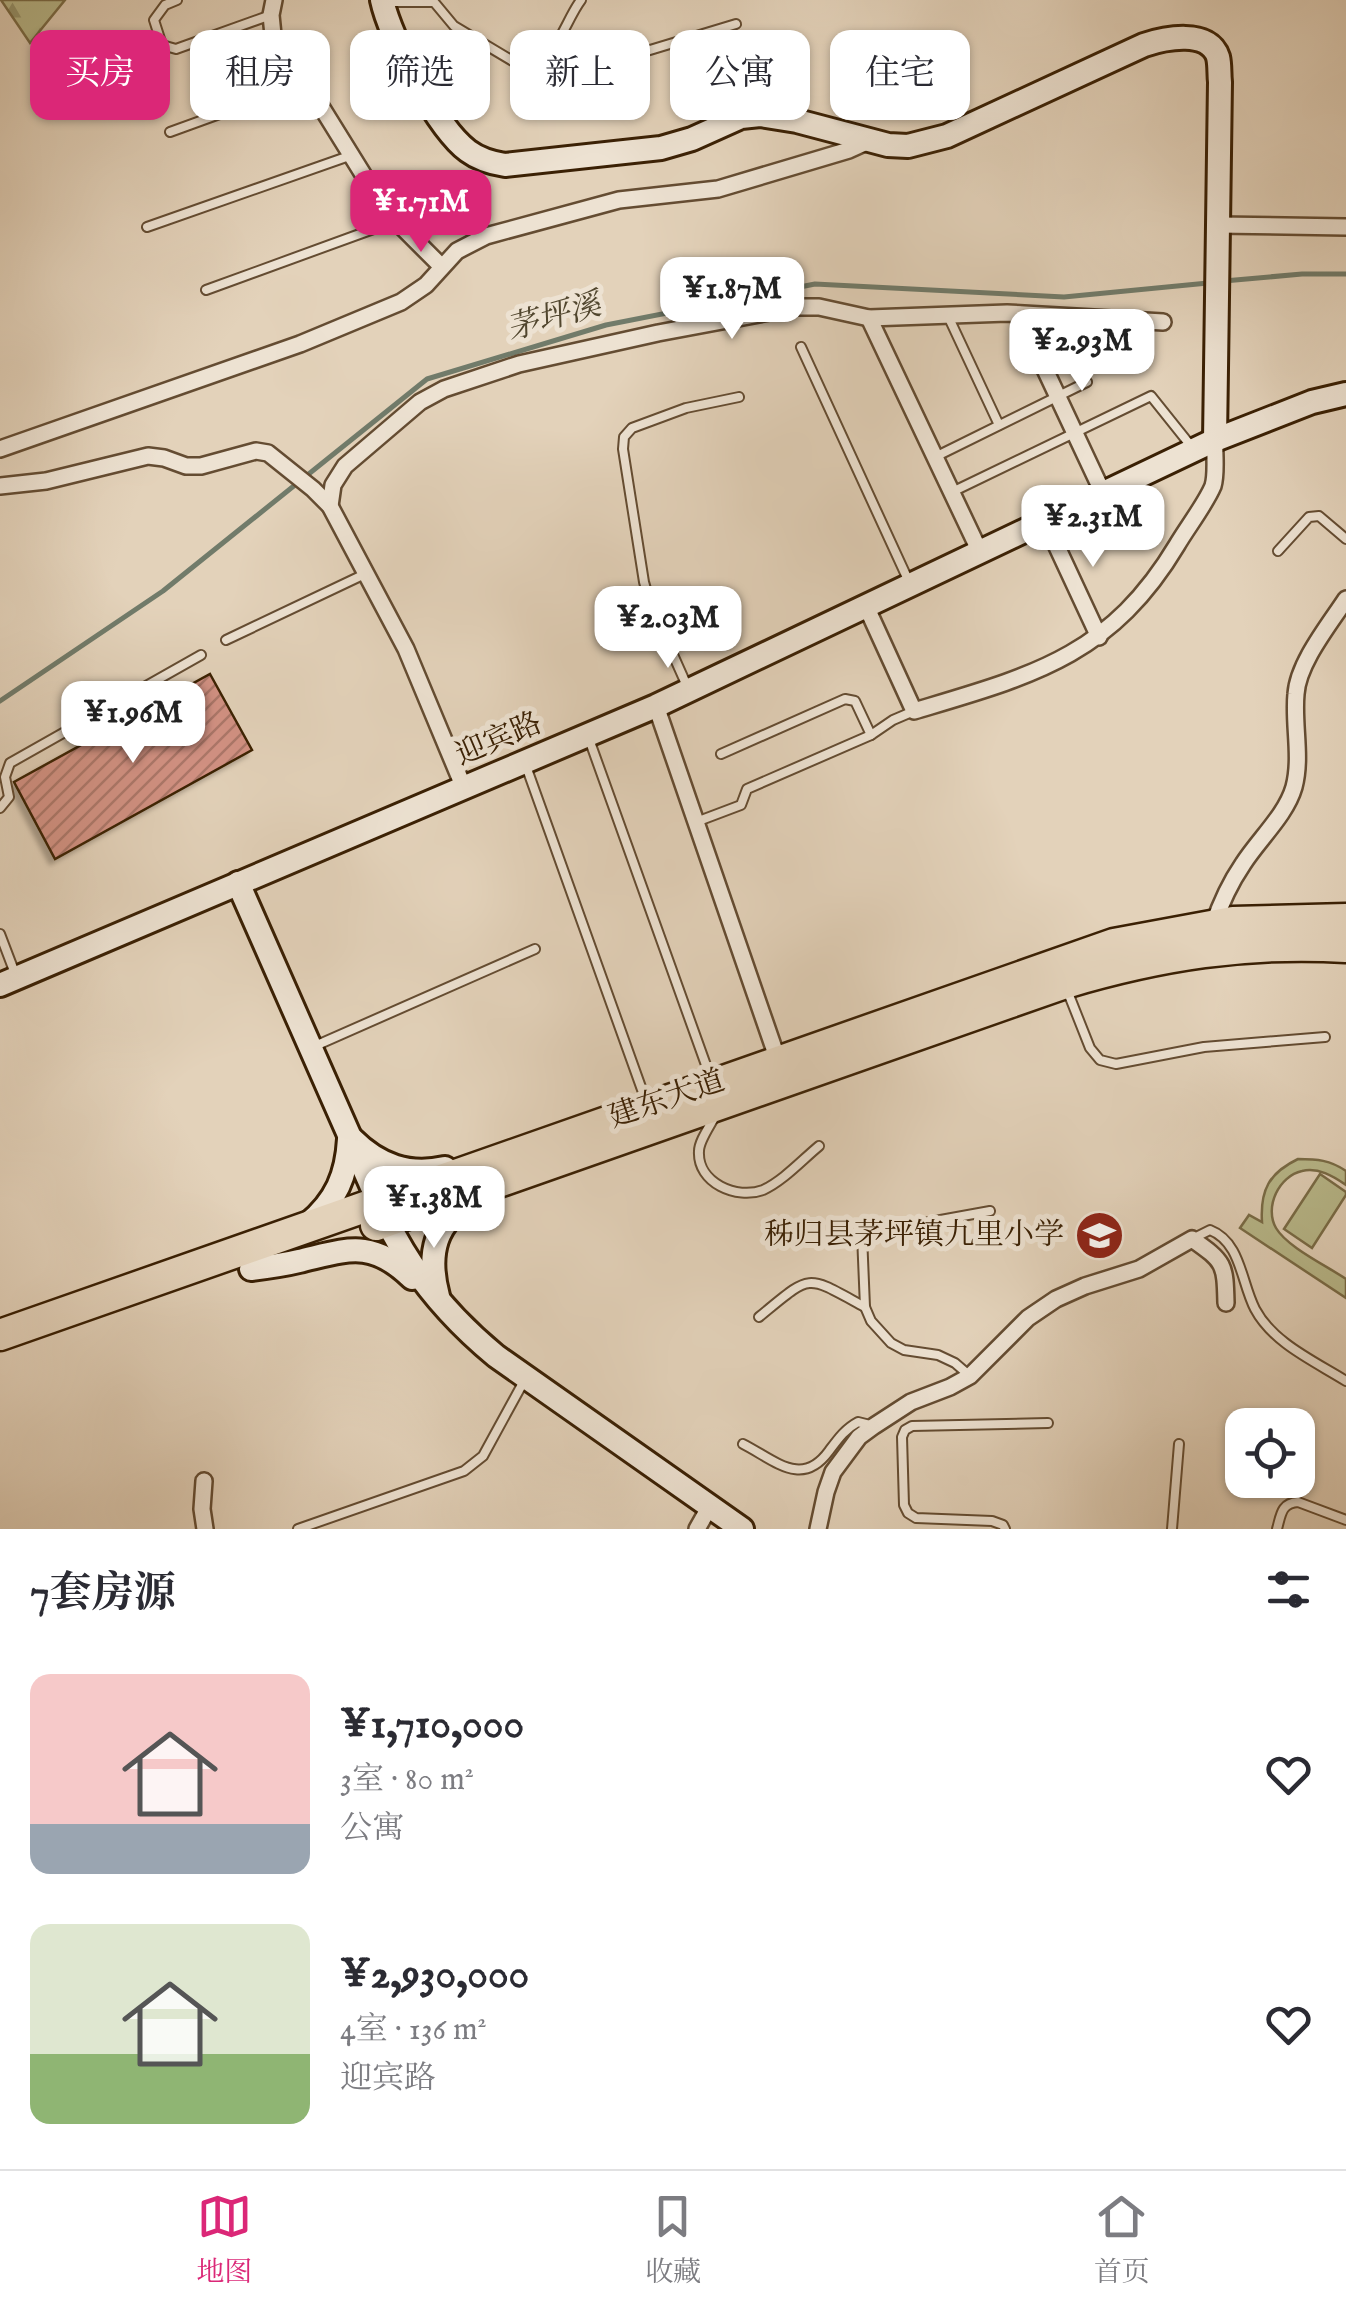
<!DOCTYPE html>
<html lang="zh">
<head>
<meta charset="utf-8">
<style>
  body { margin:0; font-family:"IM FELL English","Noto Serif SC",serif; background:#f7f7f7; color:#2b2b33; height:100vh; display:flex; flex-direction:column; font-size:38px; white-space:nowrap }
  * { box-sizing:border-box; margin:0 }
  p { font-size:32px; color:#7c7c81 }
  .icon { flex:none; width:55px; height:55px; fill:none; stroke:currentColor; stroke-width:2; stroke-linecap:round; stroke-linejoin:round }
  .map { position:relative; height:1529px; overflow:hidden }
  .drawer { display:flex; flex-direction:column; background:#fff; flex:1 }
  .drawer>* { flex:none }
  .banner { position:absolute; left:30px; top:30px; width:1288px; height:90px; display:flex; gap:20px }
  .fabs { position:absolute; left:1225px; top:1408px; display:grid; gap:20px }
  .fabs a { display:grid; place-items:center; width:90px; height:90px; border-radius:20px; background:#fff; box-shadow:0 2px 8px #0004; font-size:50px }
  .price { position:absolute; translate:-50% -85px; padding:0 22px; border-radius:20px; background:#fff; color:#222; font-size:32px; line-height:65px; filter:drop-shadow(0 2px 5px #0008) }
  .price::after { content:''; position:absolute; left:50%; top:60px; width:30px; height:22px; margin-left:-15px; background:inherit; clip-path:polygon(0 0,100% 0,50% 100%) }
  .price.selected { background:#db2777; color:#fff }
  ul { padding:0; list-style:none }
  li { display:flex; align-items:center; gap:30px; height:250px; padding:0 30px }
  li span { display:grid; place-items:center; flex:none; width:280px; height:200px; border-radius:20px; color:#555 }
  li>.icon { margin-inline-start:auto }
  span .icon { width:120px; height:120px; fill:#fffc; stroke-width:1 }
  li b { font-size:42px }
  h2 { display:flex; justify-content:space-between; align-items:center; height:120px; padding:0 30px; font-size:42px }
  .tag { padding:0 35px; border-radius:20px; background:#fff; box-shadow:0 2px 8px #0004; font-size:35px; line-height:90px }
  .tag.selected { background:#db2777; color:#fff }
  .tab-bar { display:flex; justify-content:space-around; align-items:center; height:140px; border-top:2px solid #e1e1e2; background:#fff; font-size:28px; color:#7c7c81 }
  .tab-bar a { display:grid; justify-items:center; gap:5px }
  .tab-bar .selected { color:#db2777 }
  .map>svg:first-child { display:block }
  .forest { fill:url(#forest-firs); stroke:#7a6d48; stroke-width:2.5 }
  .pitch { fill:#b9ba8c; stroke:#7a6d48; stroke-width:2.5 }
  .lines { fill:none; stroke-linecap:round; stroke-linejoin:round }
  .stream { stroke:#717b6a; stroke-width:5 }
  .building { fill:url(#building-hatch); stroke:#3a2004; stroke-width:2.5; filter:url(#shadow) }
  .lane-casing { stroke:#644c32; stroke-width:12 }
  .street-casing { stroke:#644c32; stroke-width:20 }
  .secondary-casing { stroke:#3a2004; stroke-width:28 }
  .highway-casing { stroke:#3a2004; stroke-width:35 }
  .lane { stroke:#ede2d2; stroke-width:8 }
  .street { stroke:#ede2d2; stroke-width:15 }
  .secondary { stroke:#ede2d2; stroke-width:22 }
  .highway { stroke:#e3d2ba; stroke-width:30 }
  .labels { text-anchor:middle; dominant-baseline:central; stroke-width:10; stroke-linejoin:round; paint-order:stroke }
  .street-label { font-size:30px; fill:#3a2004; stroke:#ede2d2 }
  .poi-label { font-size:30px; fill:#3a2004; stroke:#ede2d2; text-anchor:end }
  .water-label { font-size:32px; font-style:italic; fill:#51462e; stroke:#ede2d2 }
</style>
</head>
<body>
<div class="map">
<svg width="1346" height="1529" viewBox="0 0 1346 1529">
  <defs>
    <pattern id="forest-firs" width="22" height="20" patternUnits="userSpaceOnUse" patternTransform="scale(2.5)"><rect width="22" height="20" fill="#b9ba8c"/><path d="M5 1l3.5 6h-7zM16 11l3.5 6h-7z" fill="#979770"/></pattern>
    <pattern id="building-hatch" width="6" height="6" patternUnits="userSpaceOnUse" patternTransform="scale(2.5)"><rect width="6" height="6" fill="#d39284"/><path d="M-1 1l2-2M0 6l6-6M5 7l2-2" fill="none" stroke="#ac776a"/></pattern>
    <filter id="shadow"><feDropShadow dx="-5" dy="5" stdDeviation="2.5" flood-color="#0004"/></filter>
  </defs>
  <rect width="100%" height="100%" fill="#e3d2ba"/>
  <filter id="stains"><feTurbulence type="fractalNoise" baseFrequency=".002" numOctaves="4"/><feColorMatrix values="0 0 0 0 .2 0 0 0 0 .09 0 0 0 0 .02 0 0 0 .5 -.17"/></filter>
  <radialGradient id="worn" r=".72"><stop offset=".6" stop-color="#630" stop-opacity="0"/><stop offset="1" stop-color="#630" stop-opacity=".3"/></radialGradient>
  <!-- forest -->
  <path class="forest" d="M1 0H65L30 43Z"/>
  <!-- pitch -->
  <g class="pitch">
    <path d="M1298 1159C1317 1159 1330 1160 1346 1171V1185C1333 1176 1318 1167 1302 1171 1279 1176 1264 1207 1276 1228 1287 1247 1327 1266 1346 1279V1298L1240 1228 1249 1215 1262 1222C1260 1190 1269 1173 1298 1159Z"/>
    <path d="M1320 1174 1346 1192V1195L1312 1248 1284 1229Z"/>
  </g>
  <g class="lines">
    <!-- stream -->
    <g class="stream">
      <path d="M1224 281 1302 274H1346"/>
      <path d="M0 701 163 591 427 379 606 325 815 284 1064 297 1208 283"/>
    </g>
  </g>
  <!-- building -->
  <path class="building" d="M210 674 252 750 55 859 14 782Z"/>
  <g class="lines">
    <defs>
      <g id="lane">
        <path d="M177 0 165 5 154 20 162 45 176 49 271 15"/>
        <path d="M387 2H434L454 26 521 66C555 68 564 22 581 0"/>
        <path d="M688 38 711 105 723 123"/>
        <path d="M640 53 736 24"/>
        <path d="M170 132 283 91 300 79"/>
        <path d="M147 227 352 155"/>
        <path d="M206 290 379 227 392 217"/>
        <path d="M948 316 999 425"/>
        <path d="M801 347 910 584"/>
        <path d="M935 457 1087 382"/>
        <path d="M952 492 1151 396 1191 446"/>
        <path d="M1278 551 1309 517 1319 516 1346 539"/>
        <path d="M226 640 367 573"/>
        <path d="M687 686 650 603 644 582 623 449 624 437 632 428 686 408 739 397"/>
        <path d="M589 739 711 1079"/>
        <path d="M721 754 845 699 855 701 871 735"/>
        <path d="M526 766 646 1101"/>
        <path d="M0 808 9 797 5 777 10 763 201 655"/>
        <path d="M696 822 741 805 747 789 871 735 893 720 914 711"/>
        <path d="M0 934 16 976"/>
        <path d="M1067 990 1090 1048 1100 1060 1116 1064 1204 1047 1325 1037"/>
        <path d="M315 1046 535 949"/>
        <path d="M715 1116C710 1126 699 1141 699 1151 697 1183 737 1200 763 1190 783 1181 802 1160 819 1146"/>
        <path d="M1192 1239 1210 1230C1241 1242 1241 1282 1255 1309 1273 1343 1314 1361 1346 1381"/>
        <path d="M759 1317C813 1273 804 1274 865 1307"/>
        <path d="M970 1376 955 1363 938 1355 904 1350 891 1343 871 1321 865 1307 862 1235 865 1228 902 1227 990 1211"/>
        <path d="M743 1444C776 1461 802 1488 829 1451 838 1439 845 1429 858 1422L874 1426"/>
        <path d="M298 1529 464 1471 483 1456 524 1381"/>
        <path d="M1005 1529 1003 1525 992 1521 916 1518 908 1513 904 1505 902 1437 905 1430 912 1426 1048 1423"/>
        <path d="M1172 1529 1179 1444"/>
        <path d="M1277 1529C1281 1515 1281 1503 1298 1502L1346 1520"/>
      </g>
      <g id="street">
        <path d="M274 0 271 15 273 35 279 52 317 100 379 200 392 217 441 266"/>
        <path d="M1218 225 1346 227"/>
        <path d="M1019 314 1103 493"/>
        <path d="M869 318 980 552"/>
        <path d="M0 449 300 344 401 302 426 285 457 251 486 236 619 200 718 189 849 150 869 141"/>
        <path d="M0 486 46 481 148 456 164 458 186 466H201L256 451 268 453 313 489 330 506 406 649 464 788"/>
        <path d="M330 506 333 485 345 466 420 402 444 389 519 364 658 333 796 307H819L869 318 1007 313 1163 322"/>
        <path d="M1045 521 1099 637"/>
        <path d="M866 606 914 711C1031 676 1110 657 1177 545 1187 528 1206 503 1213 486 1217 473 1214 454 1215 440"/>
        <path d="M656 706 779 1063"/>
        <path d="M1213 926C1220 905 1230 883 1243 864 1259 839 1286 815 1294 787 1302 757 1293 724 1296 694 1298 663 1329 625 1346 599"/>
        <path d="M204 1481 202 1509 205 1529"/>
        <path d="M697 1529 710 1506"/>
        <path d="M818 1529 826 1492 833 1472 859 1437 874 1426 911 1402 950 1387 970 1376 1028 1318 1056 1299 1085 1286 1139 1269 1192 1239C1225 1262 1225 1264 1226 1303"/>
      </g>
      <g id="secondary">
        <path d="M382 0C390 38 437 128 468 151 480 160 492 163 505 165L661 148 692 139 741 117 760 115 797 121 888 145 908 146 947 136 1144 45C1165 38 1209 29 1218 57 1220 65 1219 74 1220 82L1215 440"/>
        <path d="M238 883 387 1221C413 1275 450 1318 496 1356L742 1529"/>
        <path d="M0 985 656 706 1215 440 1312 402 1346 394"/>
        <path d="M352 1139C379 1166 409 1176 445 1168"/>
        <path d="M308 1224C336 1201 347 1175 349 1139"/>
        <path d="M251 1269C267 1267 283 1265 299 1261 347 1250 371 1238 412 1278"/>
        <path d="M438 1296C427 1255 434 1220 474 1201"/>
      </g>
      <g id="highway">
        <path d="M376 1225 1065 983C1159 955 1247 941 1346 947"/>
        <path d="M0 1335 1114 944 1233 922 1346 919"/>
      </g>
    </defs>
    <!-- lane casing -->
    <use href="#lane" class="lane-casing"/>
    <!-- street casing -->
    <use href="#street" class="street-casing"/>
    <!-- secondary casing -->
    <use href="#secondary" class="secondary-casing"/>
    <!-- highway casing -->
    <use href="#highway" class="highway-casing"/>
    <!-- lane -->
    <use href="#lane" class="lane"/>
    <!-- street -->
    <use href="#street" class="street"/>
    <!-- secondary -->
    <use href="#secondary" class="secondary"/>
    <!-- highway -->
    <use href="#highway" class="highway"/>
  </g>
  <!-- icons -->
  <defs>
    <symbol id="school-disc" viewBox="-11 -11 22 22"><circle r="9.5" fill="#8f2418" stroke="#ede2d2"/><path d="M0-5L7-2L0 1L-7-2ZM-4 1L0 2.5L4 1V4Q0 6-4 4Z" fill="#fff"/></symbol>
  </defs>
  <g fill-rule="evenodd">
    <use href="#school-disc" x="1072" y="1208" width="55" height="55"/>
  </g>
  <g class="labels">
    <!-- street labels -->
    <g class="street-label">
      <text transform="translate(499 740) rotate(-23)">迎宾路</text>
      <text transform="translate(667 1100) rotate(-19)">建东大道</text>
    </g>
    <!-- poi labels -->
    <g class="poi-label">
      <text x="1064" y="1236">秭归县茅坪镇九里小学</text>
    </g>
    <!-- water labels -->
    <g class="water-label">
      <text transform="translate(554 318) rotate(-16)">茅坪溪</text>
    </g>
  </g>
  <rect width="100%" height="100%" filter="url(#stains)"/>
  <rect width="100%" height="100%" fill="url(#worn)"/>
</svg>
<div class="fabs">
<a><svg class="icon" aria-label="locate" viewBox="0 0 24 24"><circle cx="12" cy="12" r="6"/><path d="M12 2v4M12 18v4M2 12h4M18 12h4"/></svg></a>
</div>
<b class="price selected" style="left:421px;top:255px">¥1.71M</b>
<b class="price" style="left:732px;top:342px">¥1.87M</b>
<b class="price" style="left:1082px;top:394px">¥2.93M</b>
<b class="price" style="left:1093px;top:570px">¥2.31M</b>
<b class="price" style="left:668px;top:671px">¥2.03M</b>
<b class="price" style="left:133px;top:766px">¥1.96M</b>
<b class="price" style="left:434px;top:1251px">¥1.38M</b>
<div class="banner">
<a class="tag selected">买房</a>
<a class="tag">租房</a>
<a class="tag">筛选</a>
<a class="tag">新上</a>
<a class="tag">公寓</a>
<a class="tag">住宅</a>
</div>
</div>
<section class="drawer">
<h2>7套房源<svg class="icon" aria-label="filters" viewBox="0 0 24 24"><path d="M4 7h16M4 17h16"/><circle cx="9" cy="7" r="2"/><circle cx="15" cy="17" r="2"/></svg></h2>
<ul>
<li><span style="background:linear-gradient(#f6c9c9 75%,#9aa5b1 0)"><svg class="icon" aria-label="home" viewBox="0 0 24 24"><path d="M3 11l9-7 9 7M6 9v11h12V9"/></svg></span><div><b>¥1,710,000</b><p>3室 · 80 m²</p><p>公寓</p></div><svg class="icon" aria-label="heart" viewBox="0 0 24 24"><path d="M12 20l-8-8c-3-5 5-10 8-4 3-6 11-1 8 4z"/></svg></li>
<li><span style="background:linear-gradient(#dfe7d0 65%,#8fb573 0)"><svg class="icon" aria-label="home" viewBox="0 0 24 24"><path d="M3 11l9-7 9 7M6 9v11h12V9"/></svg></span><div><b>¥2,930,000</b><p>4室 · 136 m²</p><p>迎宾路</p></div><svg class="icon" aria-label="heart" viewBox="0 0 24 24"><path d="M12 20l-8-8c-3-5 5-10 8-4 3-6 11-1 8 4z"/></svg></li>
</ul>
</section>
<nav class="tab-bar">
<a class="selected"><svg class="icon" aria-label="map" viewBox="0 0 24 24"><path d="M3 6l6-2 6 2 6-2v14l-6 2-6-2-6 2zM9 4v14M15 6v14"/></svg>地图</a>
<a><svg class="icon" aria-label="saved" viewBox="0 0 24 24"><path d="M7 4h10v16l-5-4-5 4z"/></svg>收藏</a>
<a><svg class="icon" aria-label="home" viewBox="0 0 24 24"><path d="M3 11l9-7 9 7M6 9v11h12V9"/></svg>首页</a>
</nav>
</body>
</html>
